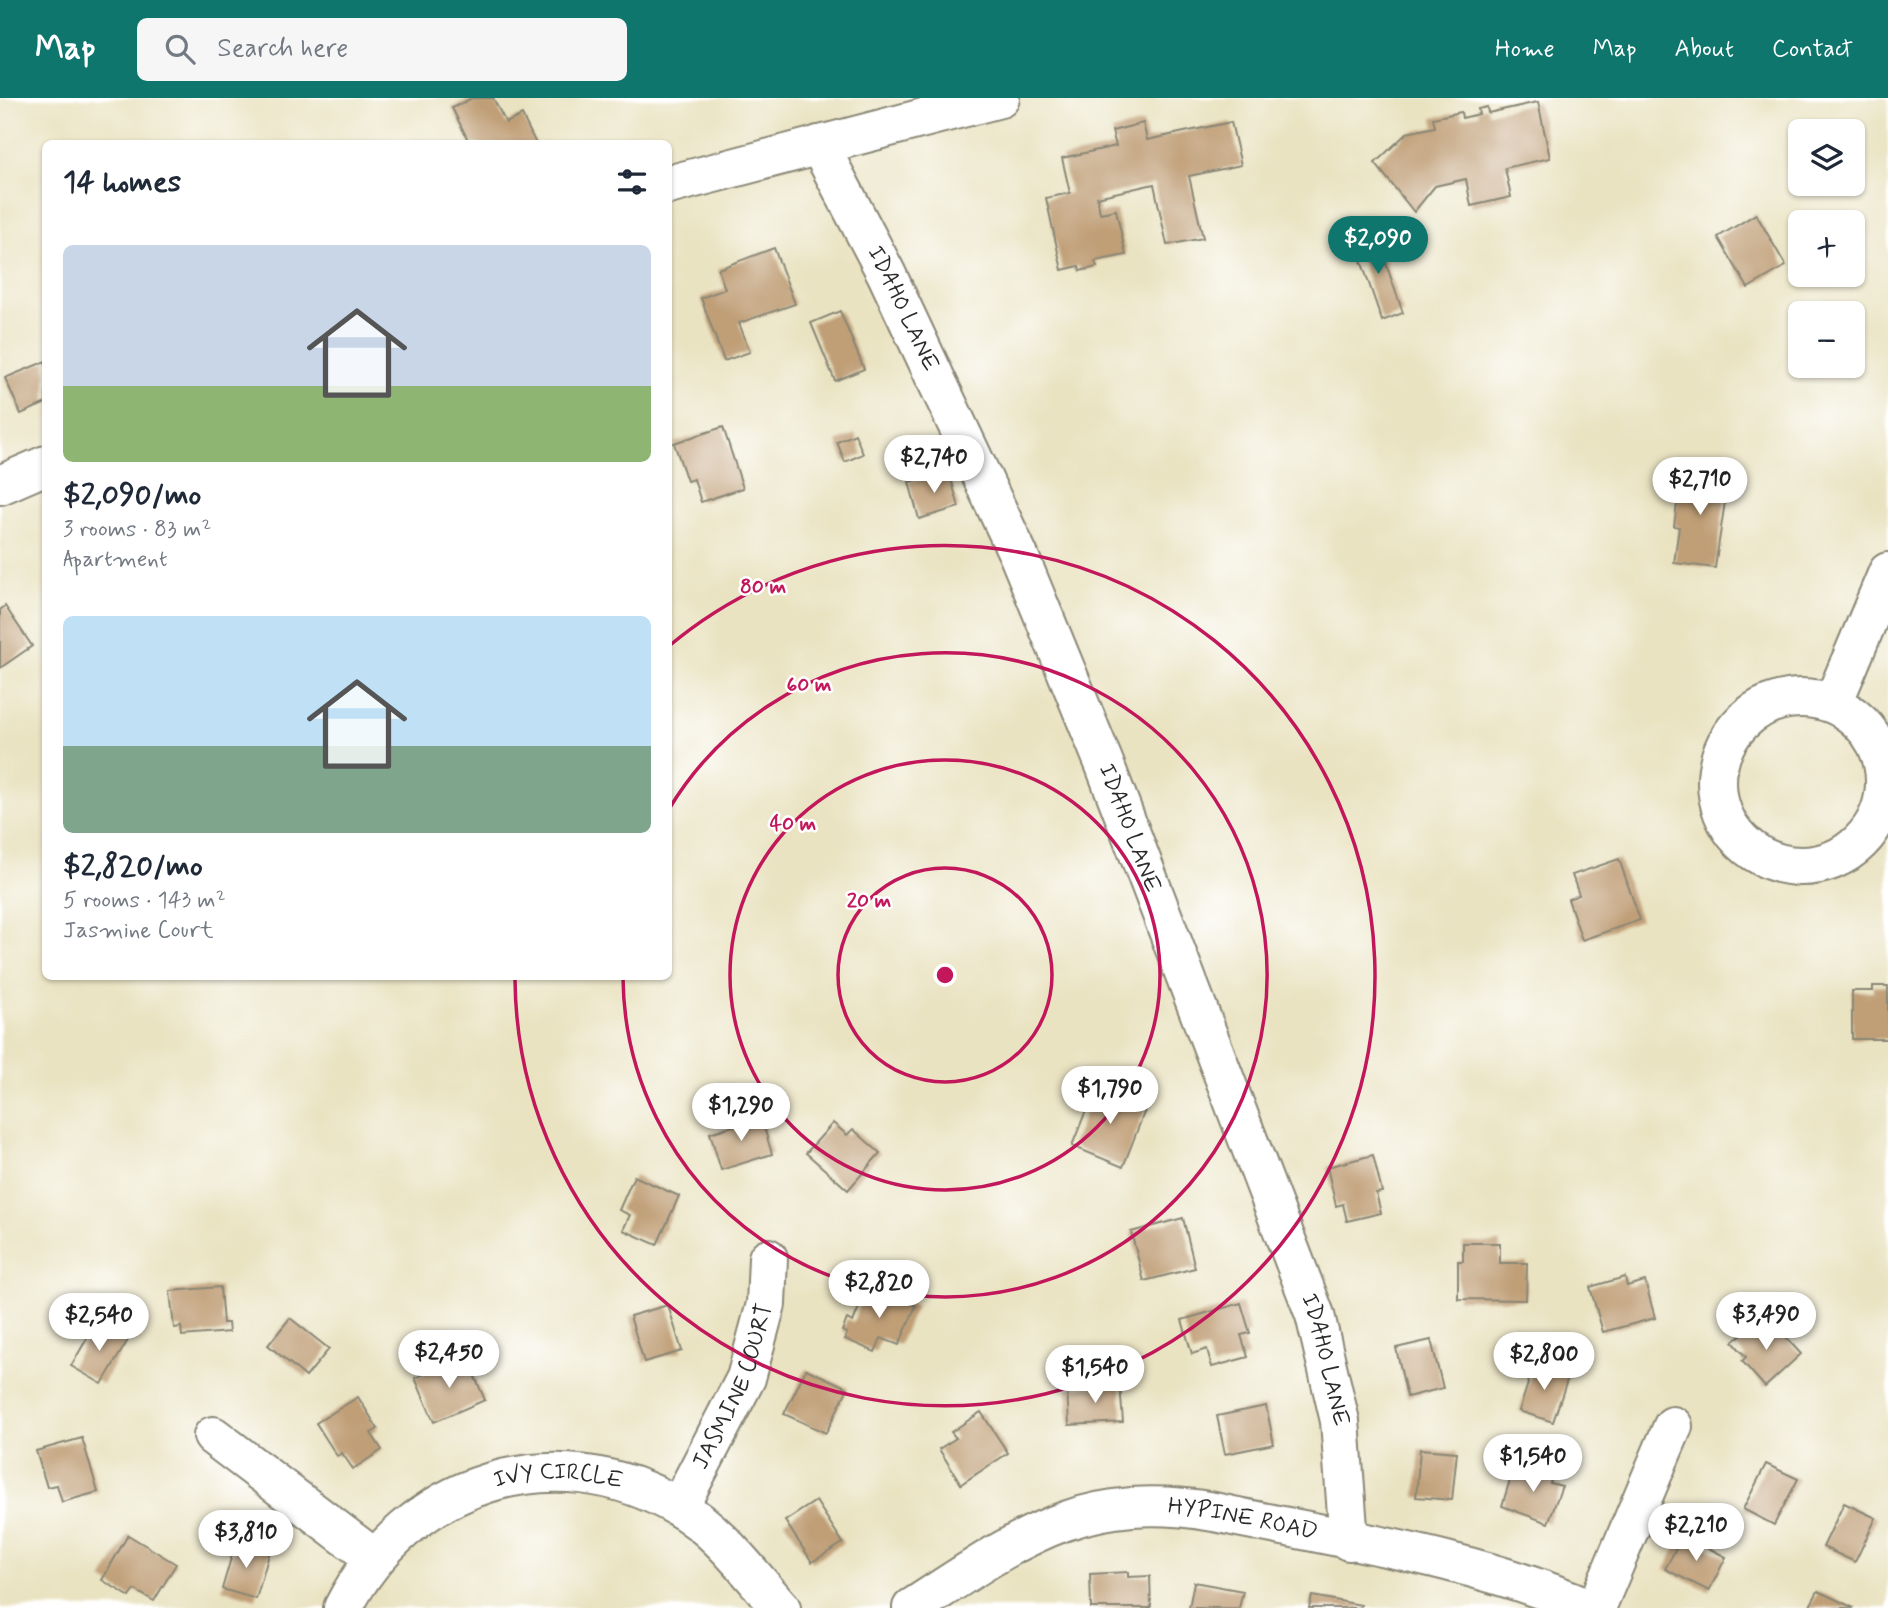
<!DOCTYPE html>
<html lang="en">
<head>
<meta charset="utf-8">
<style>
  body { margin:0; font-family:Mynerve,sans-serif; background:#f6f6f7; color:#1f2937; height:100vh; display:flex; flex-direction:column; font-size:26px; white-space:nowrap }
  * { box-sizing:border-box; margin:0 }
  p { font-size:23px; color:#747a83 }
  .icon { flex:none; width:38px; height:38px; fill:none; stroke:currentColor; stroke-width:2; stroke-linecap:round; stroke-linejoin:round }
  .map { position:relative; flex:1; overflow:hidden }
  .sheet { position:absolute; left:42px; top:42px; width:630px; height:840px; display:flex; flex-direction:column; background:#fff; border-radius:10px; box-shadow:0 2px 5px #0004 }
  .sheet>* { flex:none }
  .controls { position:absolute; left:1788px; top:21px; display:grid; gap:14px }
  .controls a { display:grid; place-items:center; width:77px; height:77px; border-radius:10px; background:#fff; box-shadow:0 2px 5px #0004; font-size:35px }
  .price { position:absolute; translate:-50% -60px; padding:0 16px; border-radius:24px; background:#fff; color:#222; font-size:23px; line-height:46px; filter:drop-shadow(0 2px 4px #0008) }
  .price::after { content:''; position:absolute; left:50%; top:42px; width:21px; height:16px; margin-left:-10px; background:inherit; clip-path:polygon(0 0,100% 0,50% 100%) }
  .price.active { background:#0f766e; color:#fff }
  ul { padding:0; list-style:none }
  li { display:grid; align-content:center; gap:14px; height:371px; padding:0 21px }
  li span { display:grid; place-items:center; height:217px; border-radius:10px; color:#555 }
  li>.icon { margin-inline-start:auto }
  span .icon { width:126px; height:126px; fill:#fffc; stroke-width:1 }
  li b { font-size:30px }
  h2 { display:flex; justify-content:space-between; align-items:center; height:84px; padding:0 21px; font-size:30px }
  header { display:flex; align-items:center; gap:42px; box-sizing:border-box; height:98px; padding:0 35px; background:#0f766e; color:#fff }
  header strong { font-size:33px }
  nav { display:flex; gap:38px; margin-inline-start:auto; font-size:24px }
  .search { width:490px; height:63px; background:#f6f6f7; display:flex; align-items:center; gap:18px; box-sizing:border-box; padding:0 24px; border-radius:10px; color:#747a83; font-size:26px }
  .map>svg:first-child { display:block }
  .building { fill:#c09f77 }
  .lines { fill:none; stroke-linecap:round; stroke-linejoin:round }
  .minor-casing { stroke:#8a8776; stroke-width:42 }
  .minor { stroke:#fff; stroke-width:38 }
  .ring { fill:none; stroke:#c2185b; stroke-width:3.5 }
  .labels { text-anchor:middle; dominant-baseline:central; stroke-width:5; stroke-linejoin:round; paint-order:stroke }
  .street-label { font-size:23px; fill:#2b2b2b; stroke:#fff }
  .centre { fill:#c2185b; stroke:#fff; stroke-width:3.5 }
  .ring-label { font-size:21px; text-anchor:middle; font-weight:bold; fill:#c2185b; stroke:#fff; stroke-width:5; stroke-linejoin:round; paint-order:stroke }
</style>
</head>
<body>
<header>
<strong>Map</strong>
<div class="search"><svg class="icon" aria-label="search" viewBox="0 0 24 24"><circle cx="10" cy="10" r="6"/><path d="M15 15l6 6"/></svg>Search here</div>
<nav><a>Home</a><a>Map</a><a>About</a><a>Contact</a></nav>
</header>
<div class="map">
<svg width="1888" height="1510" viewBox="0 0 1888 1510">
  <rect width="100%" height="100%" fill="#fff"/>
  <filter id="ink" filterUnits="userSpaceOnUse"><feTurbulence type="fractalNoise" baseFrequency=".0143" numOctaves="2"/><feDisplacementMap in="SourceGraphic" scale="14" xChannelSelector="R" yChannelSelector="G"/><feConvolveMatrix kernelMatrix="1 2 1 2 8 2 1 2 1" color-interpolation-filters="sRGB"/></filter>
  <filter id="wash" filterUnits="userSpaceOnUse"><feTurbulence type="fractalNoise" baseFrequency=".00686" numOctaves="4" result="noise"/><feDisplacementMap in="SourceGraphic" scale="28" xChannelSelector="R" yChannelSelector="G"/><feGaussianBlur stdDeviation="1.57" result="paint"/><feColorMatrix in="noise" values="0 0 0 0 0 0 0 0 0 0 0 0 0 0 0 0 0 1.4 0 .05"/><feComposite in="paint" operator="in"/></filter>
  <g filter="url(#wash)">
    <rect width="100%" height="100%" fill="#eae3c2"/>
    <g id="blocks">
      <!-- building -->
      <g class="building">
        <path d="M472 0H493L506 25 522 17 536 46H470L452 10Z"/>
        <path d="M1538 4 1550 60 1505 70 1511 99 1471 108 1466 81 1435 88 1414 114 1375 65 1407 35 1435 29 1433 20 1461 14 1462 20 1479 16 1478 11 1487 9 1488 15Z"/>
        <path d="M1231 24 1241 67 1189 78 1203 140 1167 147 1154 86 1097 99 1100 115 1116 112 1126 157 1095 163 1097 169 1080 173 1079 168 1062 172 1046 100 1070 95 1062 60 1116 48 1112 33 1143 25 1147 42Z"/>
        <path d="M1756 116 1786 168 1748 190 1718 139Z"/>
        <path d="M1375 134 1403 215 1382 223 1354 142Z"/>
        <path d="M774 150 795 206 739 225 750 254 724 263 701 200 725 191 718 171Z"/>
        <path d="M840 213 864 271 835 283 811 225Z"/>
        <path d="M46 263V305L21 316 5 280Z"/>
        <path d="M723 329 743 390 701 404 694 381 687 383 674 345Z"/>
        <path d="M855 336 863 356 845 364 837 344Z"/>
        <path d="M1682 370 1729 377 1715 470 1674 465 1679 429 1674 428Z"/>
        <path d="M949 374 959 409 919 421 909 384Z"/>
        <path d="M5 508 32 548 0 570V512Z"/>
        <path d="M1619 761 1640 822 1582 842 1568 801 1579 797 1572 777Z"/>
        <path d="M1873 888H1888V941H1852V893H1873Z"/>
        <path d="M1096 987 1147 1007 1123 1069 1072 1048Z"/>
        <path d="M761 1019 772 1056 721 1072 710 1035Z"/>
        <path d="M833 1025 847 1037 853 1031 880 1055 848 1092 806 1055Z"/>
        <path d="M1373 1057 1382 1094 1376 1095 1381 1115 1347 1123 1343 1106 1336 1108 1327 1069Z"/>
        <path d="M634 1078 679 1098 657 1147 623 1132 630 1117 619 1112Z"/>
        <path d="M1183 1120 1195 1170 1144 1183 1131 1134Z"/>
        <path d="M1463 1145H1500V1165H1527L1526 1202 1458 1201V1163H1463Z"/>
        <path d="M1625 1179 1627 1188 1645 1183 1655 1220 1603 1234 1590 1189Z"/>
        <path d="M868 1187 916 1208 899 1247 881 1240 875 1254 845 1241 847 1235 842 1233 847 1221 853 1224Z"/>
        <path d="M220 1189 223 1225H228L229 1234 182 1238 181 1229 174 1230 170 1193Z"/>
        <path d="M1241 1205 1250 1235 1241 1237 1248 1259 1212 1269 1207 1251 1192 1256 1182 1222Z"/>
        <path d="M668 1207 682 1253 644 1264 630 1218Z"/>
        <path d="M290 1220 329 1251 306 1279 268 1247Z"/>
        <path d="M1759 1221 1772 1236 1778 1231 1801 1256 1765 1289 1742 1263 1746 1259 1733 1244Z"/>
        <path d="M96 1225 128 1242 102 1286 71 1268Z"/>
        <path d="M1431 1242 1443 1290 1407 1299 1396 1250Z"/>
        <path d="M1535 1264 1569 1276 1553 1324 1519 1313Z"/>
        <path d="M448 1265 452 1273 469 1265 485 1302 434 1324 415 1280Z"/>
        <path d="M806 1271 848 1290 826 1335 784 1316Z"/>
        <path d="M1120 1287 1123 1324 1069 1327 1067 1290Z"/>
        <path d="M358 1299 378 1331 371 1335 382 1352 353 1371 342 1355 337 1358 316 1325Z"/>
        <path d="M1266 1308 1274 1346 1225 1356 1217 1318Z"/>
        <path d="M981 1314 1008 1355 961 1386 939 1351 956 1340 951 1334Z"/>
        <path d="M82 1340 98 1394 62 1404 57 1387 47 1389 36 1353Z"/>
        <path d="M1420 1351 1457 1354 1452 1402 1416 1399Z"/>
        <path d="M1766 1366 1798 1381 1774 1427 1743 1411Z"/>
        <path d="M1535 1367 1553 1373 1550 1385 1562 1388 1548 1425 1502 1408 1513 1372 1531 1378Z"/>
        <path d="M816 1403 843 1445 812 1464 785 1423Z"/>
        <path d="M1844 1405 1876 1420 1855 1464 1823 1449Z"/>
        <path d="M128 1437 176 1466 154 1503 135 1492 130 1499 102 1482Z"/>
        <path d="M1683 1437 1726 1459 1709 1493 1665 1471Z"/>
        <path d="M236 1443 270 1453 256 1501 222 1491Z"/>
        <path d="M1128 1474V1479L1150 1478 1151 1510H1091L1090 1476Z"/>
        <path d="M1194 1484 1243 1493 1239 1510H1189Z"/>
        <path d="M1818 1493 1854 1510H1809Z"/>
        <path d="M1312 1498 1361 1507 1360 1510H1309Z"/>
      </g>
    </g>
  </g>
  <g filter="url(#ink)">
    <use href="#blocks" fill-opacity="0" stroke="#8a8776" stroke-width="2"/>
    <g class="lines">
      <defs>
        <g id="minor">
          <path id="s1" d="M819 47 886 175 1019 458 1104 665 1315 1217 1340 1323 1349 1443"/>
          <path d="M668 87 1000 0"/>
          <path d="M0 387 46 367"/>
          <circle cx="1801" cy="684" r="84"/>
          <path d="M1833 605 1888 474"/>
          <path d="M213 1338 374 1460"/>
          <path id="s2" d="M679 1409 746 1280 766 1206 768 1160"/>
          <path id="s3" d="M343 1510C407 1384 555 1336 678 1409 720 1433 749 1475 781 1510"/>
          <path id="s4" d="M912 1510C1019 1441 1081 1391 1214 1414 1340 1441 1471 1459 1589 1510"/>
          <path d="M1596 1510 1673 1328"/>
        </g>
      </defs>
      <!-- minor casing -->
      <use href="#minor" class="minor-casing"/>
      <!-- minor -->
      <use href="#minor" class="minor"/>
    </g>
  </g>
  <!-- distance rings -->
  <g class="ring">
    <circle cx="945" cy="877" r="107"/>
    <circle cx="945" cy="877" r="215"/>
    <path d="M669 711A322 322 0 1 1 623 880"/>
    <path d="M669 548A430 430 0 1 1 515 881"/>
  </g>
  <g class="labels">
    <!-- street labels -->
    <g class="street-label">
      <text stroke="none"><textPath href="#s1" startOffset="184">IDAHO LANE</textPath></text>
      <text stroke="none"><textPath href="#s1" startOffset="751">IDAHO LANE</textPath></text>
      <text stroke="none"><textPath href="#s1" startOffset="1318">IDAHO LANE</textPath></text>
      <text stroke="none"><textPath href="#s2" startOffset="133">JASMINE COURT</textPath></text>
      <text stroke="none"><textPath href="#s3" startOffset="268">IVY CIRCLE</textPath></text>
      <text stroke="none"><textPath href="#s4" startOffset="357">HYPINE ROAD</textPath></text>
    </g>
  </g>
  <circle cx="945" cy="877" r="10" class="centre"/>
  <g class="ring-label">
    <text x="763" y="495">80 m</text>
    <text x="809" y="593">60 m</text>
    <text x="793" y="732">40 m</text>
    <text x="869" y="809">20 m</text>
  </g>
</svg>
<div class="controls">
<a><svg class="icon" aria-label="layers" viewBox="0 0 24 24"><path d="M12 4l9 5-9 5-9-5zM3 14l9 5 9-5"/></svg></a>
<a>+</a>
<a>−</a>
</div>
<b class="price active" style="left:1378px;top:178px">$2,090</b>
<b class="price" style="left:934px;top:397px">$2,740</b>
<b class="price" style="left:1700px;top:419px">$2,710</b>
<b class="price" style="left:1110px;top:1028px">$1,790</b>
<b class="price" style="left:741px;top:1045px">$1,290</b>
<b class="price" style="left:879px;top:1222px">$2,820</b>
<b class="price" style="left:1766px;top:1254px">$3,490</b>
<b class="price" style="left:99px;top:1255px">$2,540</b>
<b class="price" style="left:449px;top:1292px">$2,450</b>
<b class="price" style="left:1544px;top:1294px">$2,800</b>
<b class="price" style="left:1095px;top:1307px">$1,540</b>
<b class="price" style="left:1533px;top:1396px">$1,540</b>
<b class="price" style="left:1696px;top:1465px">$2,210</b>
<b class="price" style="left:246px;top:1472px">$3,810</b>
<section class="sheet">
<h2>14 homes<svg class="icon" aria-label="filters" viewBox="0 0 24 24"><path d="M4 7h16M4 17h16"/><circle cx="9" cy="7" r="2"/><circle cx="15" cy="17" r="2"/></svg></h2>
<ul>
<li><span style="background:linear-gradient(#c9d6e8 65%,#8fb573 0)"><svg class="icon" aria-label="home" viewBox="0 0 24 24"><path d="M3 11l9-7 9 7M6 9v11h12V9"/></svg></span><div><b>$2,090/mo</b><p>3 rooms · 83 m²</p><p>Apartment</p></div></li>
<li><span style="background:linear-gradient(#bfe0f5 60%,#7fa58c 0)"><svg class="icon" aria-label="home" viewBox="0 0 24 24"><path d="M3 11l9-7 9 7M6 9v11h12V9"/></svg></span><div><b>$2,820/mo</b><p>5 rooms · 143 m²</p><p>Jasmine Court</p></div></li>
</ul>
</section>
</div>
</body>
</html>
